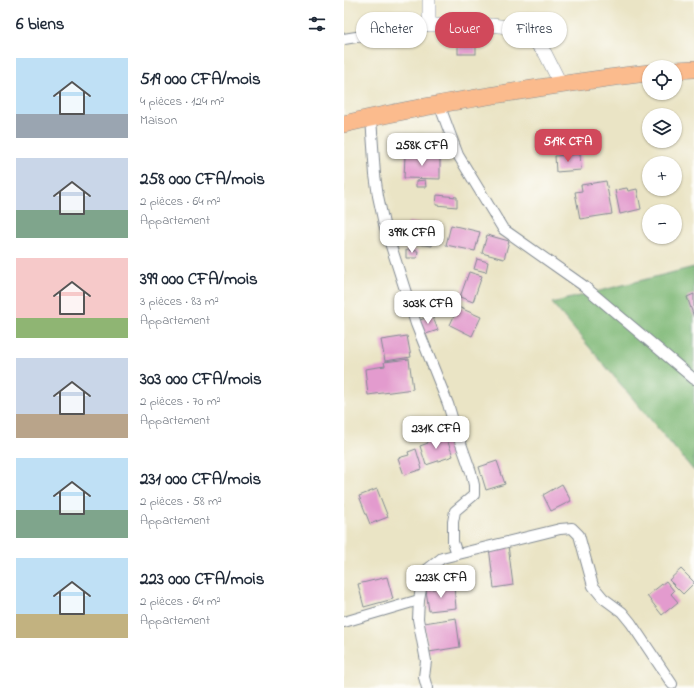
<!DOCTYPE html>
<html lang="fr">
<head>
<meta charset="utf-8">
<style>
  body { margin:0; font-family:"Indie Flower",sans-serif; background:#f2f2f3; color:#1f2937; height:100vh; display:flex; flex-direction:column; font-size:15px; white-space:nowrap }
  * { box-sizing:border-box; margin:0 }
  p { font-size:13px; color:#747a83 }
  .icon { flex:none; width:22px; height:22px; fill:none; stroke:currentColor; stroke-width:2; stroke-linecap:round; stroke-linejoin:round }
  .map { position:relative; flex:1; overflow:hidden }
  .sheet { display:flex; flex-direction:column; background:#fff; width:344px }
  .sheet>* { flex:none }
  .top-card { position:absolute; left:12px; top:12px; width:278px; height:36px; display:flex; gap:8px }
  .tools { position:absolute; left:298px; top:60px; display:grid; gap:8px }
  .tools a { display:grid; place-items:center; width:40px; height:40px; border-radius:50%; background:#fff; box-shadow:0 1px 3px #0004; font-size:20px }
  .price { position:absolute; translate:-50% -34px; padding:0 9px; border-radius:8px; background:#fff; color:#222; font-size:13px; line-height:26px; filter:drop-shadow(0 1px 2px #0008) }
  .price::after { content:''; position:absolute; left:50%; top:24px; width:12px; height:9px; margin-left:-6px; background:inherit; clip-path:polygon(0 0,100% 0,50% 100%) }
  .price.selected { background:#d1495b; color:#fff }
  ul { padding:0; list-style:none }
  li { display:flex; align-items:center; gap:12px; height:100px; padding:0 16px }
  li span { display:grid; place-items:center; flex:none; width:112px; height:80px; border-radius:0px; color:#555 }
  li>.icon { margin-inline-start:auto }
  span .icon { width:48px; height:48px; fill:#fffc; stroke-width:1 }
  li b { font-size:17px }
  h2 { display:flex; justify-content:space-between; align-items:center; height:48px; padding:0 16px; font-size:17px }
  .tag { padding:0 14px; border-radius:18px; background:#fff; box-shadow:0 1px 3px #0004; font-size:14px; line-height:36px }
  .tag.selected { background:#d1495b; color:#fff }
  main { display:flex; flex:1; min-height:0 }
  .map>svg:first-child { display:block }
  .forest { fill:#7eb876; stroke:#4c746a }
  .building { fill:#e39bce }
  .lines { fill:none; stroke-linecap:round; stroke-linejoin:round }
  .minor-casing { stroke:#828a92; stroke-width:12 }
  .tertiary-casing { stroke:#828a92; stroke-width:14 }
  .trunk-casing { stroke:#828a92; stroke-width:18 }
  .minor { stroke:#fff; stroke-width:10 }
  .tertiary { stroke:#fff; stroke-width:13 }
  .trunk { stroke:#fbbb8d; stroke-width:17 }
</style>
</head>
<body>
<main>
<section class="sheet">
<h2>6 biens<svg class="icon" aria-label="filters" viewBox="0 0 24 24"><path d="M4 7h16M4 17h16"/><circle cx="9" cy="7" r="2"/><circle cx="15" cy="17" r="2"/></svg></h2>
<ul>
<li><span style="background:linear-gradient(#bfe0f5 70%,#9aa5b1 0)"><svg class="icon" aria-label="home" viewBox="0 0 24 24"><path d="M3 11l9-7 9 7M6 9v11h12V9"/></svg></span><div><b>519 000 CFA/mois</b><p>4 pièces · 124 m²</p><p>Maison</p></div></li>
<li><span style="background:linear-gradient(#c9d6e8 65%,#7fa58c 0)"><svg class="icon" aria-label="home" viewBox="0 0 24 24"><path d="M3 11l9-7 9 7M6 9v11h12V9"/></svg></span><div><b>258 000 CFA/mois</b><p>2 pièces · 64 m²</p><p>Appartement</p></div></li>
<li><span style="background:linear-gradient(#f6c9c9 75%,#8fb573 0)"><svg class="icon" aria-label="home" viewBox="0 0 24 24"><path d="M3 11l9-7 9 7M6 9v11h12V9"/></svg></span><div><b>399 000 CFA/mois</b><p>3 pièces · 83 m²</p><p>Appartement</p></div></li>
<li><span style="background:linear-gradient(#c9d6e8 70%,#b9a48a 0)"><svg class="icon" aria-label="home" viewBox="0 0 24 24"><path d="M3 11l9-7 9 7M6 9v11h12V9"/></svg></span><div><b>303 000 CFA/mois</b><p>2 pièces · 70 m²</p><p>Appartement</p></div></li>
<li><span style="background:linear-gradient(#bfe0f5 65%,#7fa58c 0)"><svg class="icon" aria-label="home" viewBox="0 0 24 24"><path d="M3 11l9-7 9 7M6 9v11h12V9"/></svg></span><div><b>231 000 CFA/mois</b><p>2 pièces · 58 m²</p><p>Appartement</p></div></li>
<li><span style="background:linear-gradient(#bfe0f5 70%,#c2b280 0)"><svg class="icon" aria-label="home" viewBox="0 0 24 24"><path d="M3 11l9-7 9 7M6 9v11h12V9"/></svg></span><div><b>223 000 CFA/mois</b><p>2 pièces · 64 m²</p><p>Appartement</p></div></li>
</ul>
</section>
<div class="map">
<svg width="350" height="688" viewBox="0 0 350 688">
  <rect width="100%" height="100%" fill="#fdfcf7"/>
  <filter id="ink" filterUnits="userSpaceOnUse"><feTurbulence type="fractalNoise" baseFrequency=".025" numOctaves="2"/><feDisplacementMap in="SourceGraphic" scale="8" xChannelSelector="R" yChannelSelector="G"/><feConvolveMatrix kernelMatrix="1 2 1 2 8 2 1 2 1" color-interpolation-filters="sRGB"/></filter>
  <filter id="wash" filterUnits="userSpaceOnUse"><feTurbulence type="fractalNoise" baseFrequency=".012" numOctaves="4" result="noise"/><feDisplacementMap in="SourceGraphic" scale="16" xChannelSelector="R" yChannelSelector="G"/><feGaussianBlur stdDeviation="0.9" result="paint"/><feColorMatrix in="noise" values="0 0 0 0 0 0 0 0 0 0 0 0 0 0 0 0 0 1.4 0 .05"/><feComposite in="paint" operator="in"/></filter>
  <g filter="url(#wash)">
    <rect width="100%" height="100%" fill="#eae4c5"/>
    <!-- forest -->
    <path class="forest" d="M350 267V471L208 303Z"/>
    <g id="blocks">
      <!-- building -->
      <g class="building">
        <rect x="114" y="35" width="18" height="19"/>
        <path d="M236 154 237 170 212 172 211 156Z"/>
        <path d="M61 155H96V179L60 178Z"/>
        <path d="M81 180 82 187H72V181Z"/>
        <path d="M262 181 268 214 236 219 231 192 238 191 237 185Z"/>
        <path d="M283 188 284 191 293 189 297 209 276 214 271 190Z"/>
        <path d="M93 195 113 197V207L92 205Z"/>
        <path d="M64 222 91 226 88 246 60 242Z"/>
        <path d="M107 225 136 232 131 251 102 245Z"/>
        <path d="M143 235 165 241 160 259 138 253Z"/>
        <path d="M62 250 74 251 73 258H62Z"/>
        <path d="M133 259 144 262 142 272 130 269Z"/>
        <path d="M125 272 138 276 129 302 116 297Z"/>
        <path d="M350 294V317L343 297Z"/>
        <path d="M114 307 137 317 128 336 106 325Z"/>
        <path d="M88 315 94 330 79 335 74 321Z"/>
        <path d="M63 336 67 357 41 361 37 340Z"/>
        <path d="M65 359 69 389 24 395 21 369 41 366 40 362Z"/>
        <path d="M93 435 94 439 102 437 109 456 82 465 76 446 84 443 83 439Z"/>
        <path d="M72 449 78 469 60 475 54 458 65 455 64 452Z"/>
        <path d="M153 461 161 484 142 490 135 467Z"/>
        <path d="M218 484 227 501 207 511 199 495Z"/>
        <path d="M33 489 44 517 26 524 15 496Z"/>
        <path d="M164 545 169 585 150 588 145 547Z"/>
        <path d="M337 569 350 582V583L339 594 325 580Z"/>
        <path d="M43 577 49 599 20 607 14 584Z"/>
        <path d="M322 581 330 591 327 594 334 602 318 615 303 596Z"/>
        <path d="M110 586 112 608 85 611 82 590Z"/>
        <path d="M112 618 116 647 85 652 80 623Z"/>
      </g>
    </g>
  </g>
  <g filter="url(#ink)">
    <use href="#blocks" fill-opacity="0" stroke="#828a92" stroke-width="1"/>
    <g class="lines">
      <defs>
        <g id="minor">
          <path d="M0 39 85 25"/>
          <path d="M95 104 114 155 159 229 240 286 350 379"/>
          <path d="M27 118 31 175 34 196 40 224 72 324 104 404 110 424 127 472 130 485V495L111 511 109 522V542L113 554"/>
          <path d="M0 622 75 600"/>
          <path d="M83 688 80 677 82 661 74 619 75 600 80 572 98 558 216 529 228 528 235 535 249 586 259 598 278 612 287 623 328 684"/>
        </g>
        <path id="tertiary" d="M85 0V25H148L163 27 179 34 192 43 201 53 217 85"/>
        <g id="trunk">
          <path d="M331 70 350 69"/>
          <path d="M0 124C62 109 125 99 188 89 227 83 266 77 305 73"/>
        </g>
      </defs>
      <!-- minor casing -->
      <use href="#minor" class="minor-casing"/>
      <!-- tertiary casing -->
      <use href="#tertiary" class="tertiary-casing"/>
      <!-- trunk casing -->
      <use href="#trunk" class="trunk-casing"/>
      <!-- minor -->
      <use href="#minor" class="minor"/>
      <!-- tertiary -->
      <use href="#tertiary" class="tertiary"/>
      <!-- trunk -->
      <use href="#trunk" class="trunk"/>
    </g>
  </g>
</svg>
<div class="tools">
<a><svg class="icon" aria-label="locate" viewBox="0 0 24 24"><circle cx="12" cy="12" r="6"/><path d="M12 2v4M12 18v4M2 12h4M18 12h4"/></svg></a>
<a><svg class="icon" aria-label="layers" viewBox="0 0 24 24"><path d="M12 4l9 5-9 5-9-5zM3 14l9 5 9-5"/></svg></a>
<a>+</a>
<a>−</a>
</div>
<b class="price selected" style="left:224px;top:163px">519K CFA</b>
<b class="price" style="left:78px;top:167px">258K CFA</b>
<b class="price" style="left:68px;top:254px">399K CFA</b>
<b class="price" style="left:84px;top:325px">303K CFA</b>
<b class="price" style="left:92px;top:450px">231K CFA</b>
<b class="price" style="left:97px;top:599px">223K CFA</b>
<div class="top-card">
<a class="tag">Acheter</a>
<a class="tag selected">Louer</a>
<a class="tag">Filtres</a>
</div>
</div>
</main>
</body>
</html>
